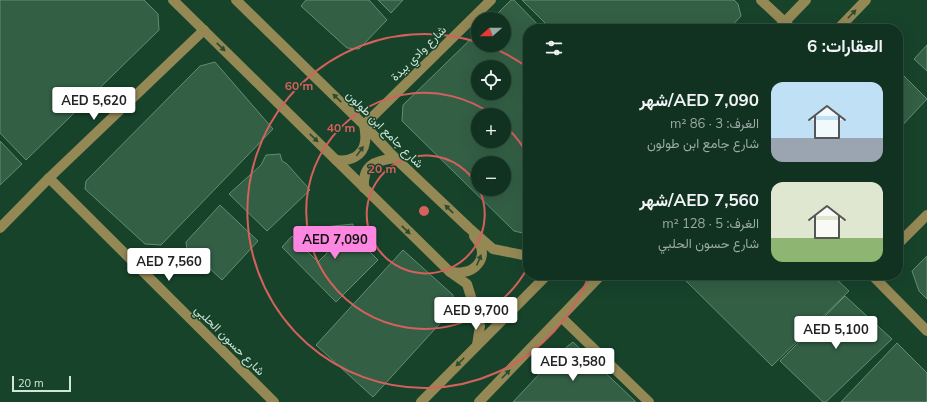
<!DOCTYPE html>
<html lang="ar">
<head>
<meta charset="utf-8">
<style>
  body { margin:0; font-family:Mulish,Vazirmatn,sans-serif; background:#1a3a29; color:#f1f3f6; direction:rtl; height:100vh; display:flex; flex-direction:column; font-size:15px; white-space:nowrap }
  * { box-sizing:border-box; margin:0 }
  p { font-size:13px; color:#9caaa5 }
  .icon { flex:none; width:22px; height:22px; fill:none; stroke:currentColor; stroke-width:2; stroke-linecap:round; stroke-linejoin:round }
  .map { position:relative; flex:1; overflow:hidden; direction:ltr }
  .side { position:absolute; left:523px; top:24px; width:380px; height:256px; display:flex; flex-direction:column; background:#113220; border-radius:16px; box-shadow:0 4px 16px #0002,0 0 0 1px #304d3e; direction:rtl }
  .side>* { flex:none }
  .needle { width:26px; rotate:249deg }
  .buttons { position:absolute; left:471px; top:12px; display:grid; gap:8px }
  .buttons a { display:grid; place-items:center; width:40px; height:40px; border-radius:50%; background:#113220; box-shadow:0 4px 16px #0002,0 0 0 1px #304d3e; font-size:20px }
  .scale { position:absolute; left:12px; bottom:10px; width:59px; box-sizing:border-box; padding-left:4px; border:2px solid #cfe7d7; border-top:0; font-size:11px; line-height:14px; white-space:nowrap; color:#cfe7d7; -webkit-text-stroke:3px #17432b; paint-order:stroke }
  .price { position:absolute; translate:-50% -34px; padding:0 9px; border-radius:4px; background:#fff; color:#222; font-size:13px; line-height:26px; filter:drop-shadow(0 1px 2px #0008) }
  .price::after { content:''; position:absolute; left:50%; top:24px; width:12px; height:9px; margin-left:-6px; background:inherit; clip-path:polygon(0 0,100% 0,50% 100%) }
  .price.active { background:#fd86e1; color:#111 }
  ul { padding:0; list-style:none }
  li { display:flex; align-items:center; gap:12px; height:100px; padding:0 20px }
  li span { display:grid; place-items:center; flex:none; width:112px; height:80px; border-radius:12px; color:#555 }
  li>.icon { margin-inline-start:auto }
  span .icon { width:48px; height:48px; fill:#fffc; stroke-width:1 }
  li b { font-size:17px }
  h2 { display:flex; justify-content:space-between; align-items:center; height:48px; padding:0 20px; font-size:17px }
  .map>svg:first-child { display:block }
  .building { fill:#335f45; stroke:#628f73; fill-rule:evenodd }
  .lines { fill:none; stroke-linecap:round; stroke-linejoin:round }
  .minor { stroke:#948855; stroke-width:10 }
  .oneway { fill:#2a4d31 }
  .ring { fill:none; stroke:#d4615c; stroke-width:2 }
  .labels { text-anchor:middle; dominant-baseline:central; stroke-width:3; stroke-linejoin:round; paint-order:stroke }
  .street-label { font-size:12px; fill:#cfe7d7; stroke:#17432b }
  .centre { fill:#d4615c; stroke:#17432b; stroke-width:2 }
  .ring-label { font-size:12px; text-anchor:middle; font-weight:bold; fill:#d4615c; stroke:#17432b; stroke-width:3; stroke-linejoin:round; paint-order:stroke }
</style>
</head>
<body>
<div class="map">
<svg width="927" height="402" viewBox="0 0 927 402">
  <rect width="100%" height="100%" fill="#17432b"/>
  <!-- building -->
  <g class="building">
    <path d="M0 0H144L158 14 159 30 26 160 0 133Z"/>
    <path d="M306 0H369L387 20 359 49 347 48 301 6Z"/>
    <path d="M378 0H403L391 13Z"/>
    <path d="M511 0H514L542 29H528V233L527 234 514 231 402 121 403 105 478 32V45H504V19H492ZM478 67H504V93H478ZM478 115H504V141H478ZM478 163H504V189H478Z"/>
    <path d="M522 0H734L738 4 741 16 729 29H551Z"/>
    <path d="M927 45V71L914 59Z"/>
    <path d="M215 62 273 129 161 245 145 244 85 189 86 181 200 66Z"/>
    <path d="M900 72 927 99 898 130V75Z"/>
    <path d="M0 141 22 164 0 185Z"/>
    <path d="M280 154 282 161 287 164 310 190 267 231 229 194 261 165 266 155Z"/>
    <path d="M220 205 258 241 222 280 206 265 202 266 191 253 187 250 186 242Z"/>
    <path d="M353 224 354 236 378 260 336 302 282 247 292 236 318 262 327 253 324 227Z"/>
    <path d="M403 250 453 295 454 308 373 397 316 345Z"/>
    <path d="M927 256V299L919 291 912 271Z"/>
    <path d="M680 275H832L849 291 772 366Z"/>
    <path d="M845 296 892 339 826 402H823L780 361Z"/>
    <path d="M573 342 636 402H513L559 353Z"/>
    <path d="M897 343 927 373V402H841Z"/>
  </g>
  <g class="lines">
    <!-- minor -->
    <g class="minor">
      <path d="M173 0 450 272 467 284 480 326 477 345"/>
      <path d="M236 0 364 125 395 158 469 228 493 249 528 256"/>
      <path d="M761 0 792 29"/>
      <path d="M778 29 806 0"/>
      <path d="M838 29 866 0"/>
      <path d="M336 160C350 162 363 156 365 142 366 136 365 130 364 125L491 0"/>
      <path d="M49 178 274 402"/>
      <path d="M364 188C362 164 375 161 395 158"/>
      <path d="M0 228 49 178 204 30"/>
      <path d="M898 244 927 215"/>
      <path d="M450 272C454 272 459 273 463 272 475 271 485 260 481 247 480 243 477 240 474 236"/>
      <path d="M872 275 927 331"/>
      <path d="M561 317 649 402"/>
      <path d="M421 402 547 275"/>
      <path d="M479 402 601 275"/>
    </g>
  </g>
  <!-- one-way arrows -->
  <defs><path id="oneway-solid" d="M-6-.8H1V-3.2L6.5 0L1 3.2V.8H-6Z"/></defs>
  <g class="oneway">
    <use href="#oneway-solid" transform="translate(852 14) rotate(-46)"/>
    <use href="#oneway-solid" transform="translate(221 47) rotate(44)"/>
    <use href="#oneway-solid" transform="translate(337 98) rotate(-136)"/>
    <use href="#oneway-solid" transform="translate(314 138) rotate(44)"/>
    <use href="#oneway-solid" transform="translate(360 151) rotate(-54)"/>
    <use href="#oneway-solid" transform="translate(449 209) rotate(-136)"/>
    <use href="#oneway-solid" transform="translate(406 230) rotate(44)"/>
    <use href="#oneway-solid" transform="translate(479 260) rotate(-67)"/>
    <use href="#oneway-solid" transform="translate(460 362) rotate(135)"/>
    <use href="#oneway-solid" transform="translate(506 374) rotate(-46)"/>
  </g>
  <!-- distance rings -->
  <g class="ring">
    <path d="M479 189A59 59 0 1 1 478 187"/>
    <path d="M528 267A118 118 0 1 1 493 115M504 125A118 118 0 0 1 528 155"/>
    <path d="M589 276A177 177 0 1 1 477 42M486 45A177 177 0 0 1 527 67"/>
  </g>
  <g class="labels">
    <!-- street labels -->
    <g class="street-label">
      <text transform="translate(418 53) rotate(-45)">شارع وادي بيدة</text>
      <text transform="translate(385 129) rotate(45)">شارع جامع ابن طولون</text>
      <text transform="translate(230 340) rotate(45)">شارع حسون الحلبي</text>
    </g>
  </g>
  <circle cx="424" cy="211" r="6" class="centre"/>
  <g class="ring-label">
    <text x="299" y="90">60 m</text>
    <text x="341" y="132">40 m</text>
    <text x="382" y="173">20 m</text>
  </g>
</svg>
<div class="buttons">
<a><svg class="needle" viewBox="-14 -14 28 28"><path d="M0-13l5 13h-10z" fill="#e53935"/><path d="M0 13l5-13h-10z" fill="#9caaa5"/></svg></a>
<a><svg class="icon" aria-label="locate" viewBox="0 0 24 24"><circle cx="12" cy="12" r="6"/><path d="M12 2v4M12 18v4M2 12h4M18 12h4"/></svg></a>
<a>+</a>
<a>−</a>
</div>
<div class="scale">20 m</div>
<b class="price" style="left:94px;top:121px">AED 5,620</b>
<b class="price active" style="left:335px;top:260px">AED 7,090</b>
<b class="price" style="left:169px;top:282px">AED 7,560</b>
<b class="price" style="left:476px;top:331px">AED 9,700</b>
<b class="price" style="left:836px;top:350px">AED 5,100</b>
<b class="price" style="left:573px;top:382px">AED 3,580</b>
<section class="side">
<h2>العقارات: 6<svg class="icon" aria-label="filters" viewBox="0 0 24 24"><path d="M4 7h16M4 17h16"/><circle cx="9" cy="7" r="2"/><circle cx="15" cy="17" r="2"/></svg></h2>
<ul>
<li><span style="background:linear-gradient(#bfe0f5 70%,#9aa5b1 0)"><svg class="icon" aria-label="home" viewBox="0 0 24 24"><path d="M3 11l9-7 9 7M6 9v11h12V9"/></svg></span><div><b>AED 7,090/شهر</b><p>الغرف: 3 · 86 m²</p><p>شارع جامع ابن طولون</p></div></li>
<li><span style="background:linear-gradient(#dfe7d0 70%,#8fb573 0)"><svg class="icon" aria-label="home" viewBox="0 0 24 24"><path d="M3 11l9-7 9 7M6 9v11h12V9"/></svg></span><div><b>AED 7,560/شهر</b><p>الغرف: 5 · 128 m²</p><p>شارع حسون الحلبي</p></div></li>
</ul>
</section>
</div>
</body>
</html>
